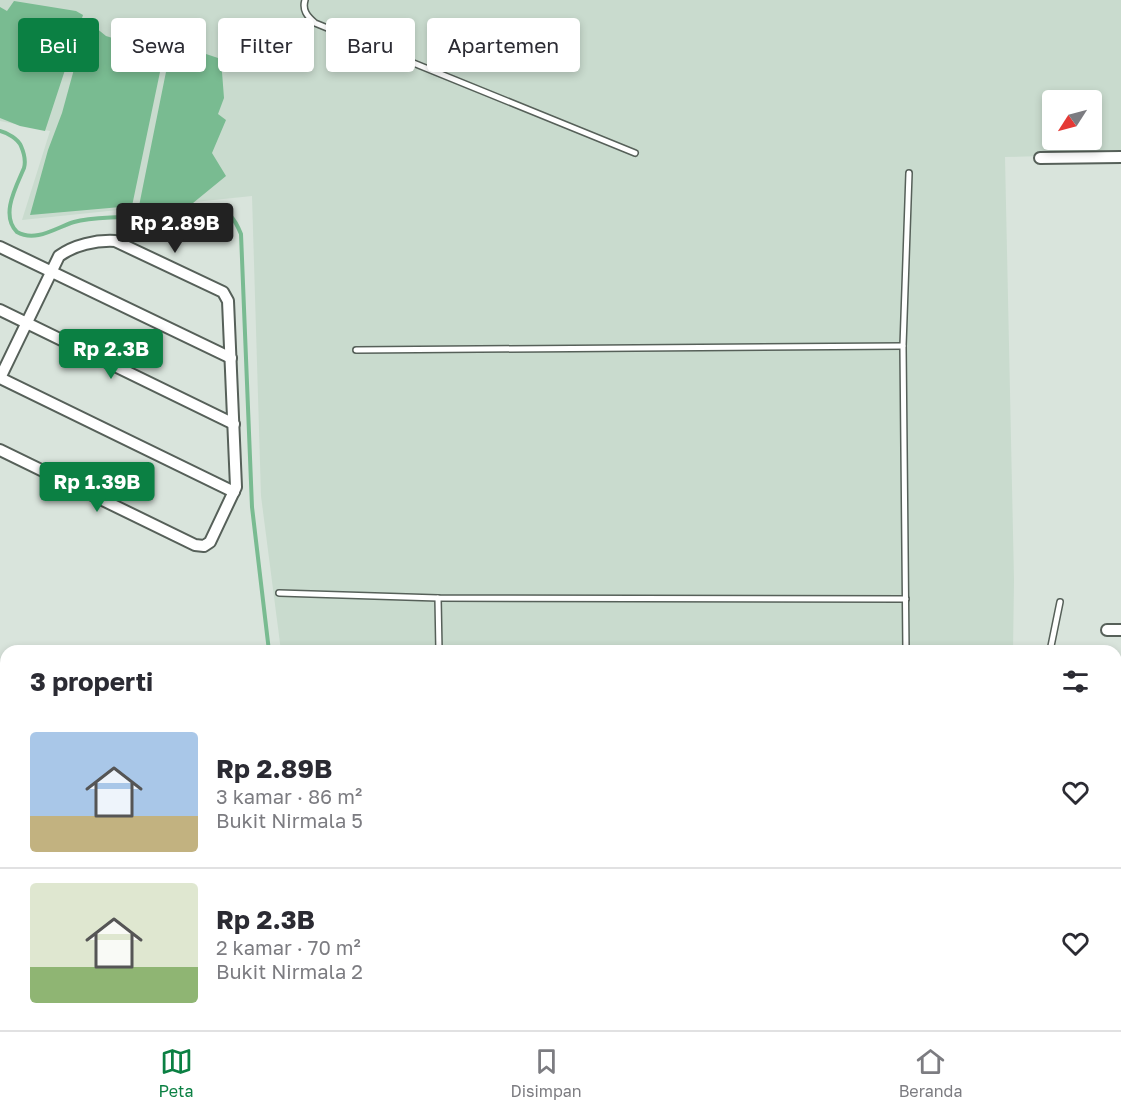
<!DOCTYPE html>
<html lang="id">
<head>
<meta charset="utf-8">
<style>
  body { margin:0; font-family:"Golos Text",sans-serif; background:#f7f7f7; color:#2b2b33; height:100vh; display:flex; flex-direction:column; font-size:22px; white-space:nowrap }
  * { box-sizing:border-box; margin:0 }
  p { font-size:20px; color:#7c7c81 }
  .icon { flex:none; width:33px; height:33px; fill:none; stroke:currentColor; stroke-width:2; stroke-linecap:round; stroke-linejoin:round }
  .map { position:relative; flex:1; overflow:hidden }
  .drawer { position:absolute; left:0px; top:645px; width:1122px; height:386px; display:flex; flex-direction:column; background:#fff; border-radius:18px 18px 0 0; box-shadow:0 3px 9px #0003 }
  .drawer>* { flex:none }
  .hud { position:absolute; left:18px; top:18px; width:600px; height:54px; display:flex; gap:12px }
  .needle { width:39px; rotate:234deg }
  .fabs { position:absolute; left:1042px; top:90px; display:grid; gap:12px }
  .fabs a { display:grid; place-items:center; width:60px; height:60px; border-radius:6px; background:#fff; box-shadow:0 3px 9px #0003; font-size:30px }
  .price { position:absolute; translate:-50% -51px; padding:0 14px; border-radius:6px; background:#0b8043; color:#fff; font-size:20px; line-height:39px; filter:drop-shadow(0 2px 3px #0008) }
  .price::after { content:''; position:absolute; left:50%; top:36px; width:18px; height:14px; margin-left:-9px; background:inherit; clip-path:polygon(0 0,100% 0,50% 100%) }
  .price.active { background:#222; color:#fff }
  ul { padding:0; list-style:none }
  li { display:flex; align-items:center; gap:18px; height:150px; padding:0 30px }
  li+li { border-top:2px solid #e1e1e2 }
  li span { display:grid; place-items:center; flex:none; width:168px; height:120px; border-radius:6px; color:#555 }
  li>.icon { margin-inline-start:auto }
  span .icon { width:72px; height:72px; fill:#fffc; stroke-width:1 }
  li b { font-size:26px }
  h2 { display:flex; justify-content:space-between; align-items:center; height:72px; padding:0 30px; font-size:26px }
  .pill { padding:0 21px; border-radius:6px; background:#fff; box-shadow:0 3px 9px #0003; font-size:21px; line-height:54px }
  .pill.active { background:#0b8043; color:#fff }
  .menu { display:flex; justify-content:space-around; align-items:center; height:84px; border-top:2px solid #e1e1e2; background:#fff; font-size:16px; color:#7c7c81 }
  .menu a { display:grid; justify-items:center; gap:3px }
  .menu .active { color:#0b8043 }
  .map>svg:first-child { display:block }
  .built { fill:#c9dbce; fill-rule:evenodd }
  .water { fill:#79bb91 }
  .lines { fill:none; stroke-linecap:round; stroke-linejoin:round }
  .stream { stroke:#79bb91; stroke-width:4 }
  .lane-casing { stroke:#566059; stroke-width:8 }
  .street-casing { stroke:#566059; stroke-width:14 }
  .highway-casing { stroke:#c0c1c1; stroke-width:22 }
  .lane { stroke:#fff; stroke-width:5 }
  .street { stroke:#fff; stroke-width:10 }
  .highway { stroke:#76c392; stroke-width:20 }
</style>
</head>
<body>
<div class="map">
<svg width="1121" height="1030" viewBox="0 0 1121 1030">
  <rect width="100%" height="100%" fill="#d9e4dc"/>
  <!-- built -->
  <g class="built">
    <path d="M0 0H1121V154L1005 157 1014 580 1013 651H281L261 496 252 196 22 220 50 131 0 121ZM1053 100H1092V140H1053Z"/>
    <path d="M1017 1024 1018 1030H746L737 1025Z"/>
  </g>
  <!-- water -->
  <g class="water">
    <path d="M14 1 76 11 83 15 45 131 20 126 0 118V7L7 11Z"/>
    <path d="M85 19 106 36 132 44 165 48 132 206 30 215 48 150 62 113 79 51Z"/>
    <path d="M197 51 221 59 224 98 218 114 226 120 212 153 226 176 193 203 139 206 170 52Z"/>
  </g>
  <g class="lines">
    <!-- stream -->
    <g class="stream">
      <path d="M0 131C8 133 18 139 21 146 24 153 26 161 24 168 16 187 0 215 17 232 36 243 57 227 74 222 88 218 105 218 120 217 150 213 180 210 211 206 229 211 234 217 241 234L252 507 269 651"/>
      <path d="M718 1024 726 1030"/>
    </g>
    <defs>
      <g id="lane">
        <path d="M305 0C302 10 307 16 315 23L635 153"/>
        <path d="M356 350 903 346"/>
        <path d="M279 593 438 598 906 599"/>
        <path d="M438 598 439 651"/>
        <path d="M906 651 903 346 909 173"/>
        <path d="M1050 651 1060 602"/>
        <path d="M1116 994H1121"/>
        <path d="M767 1024V1030"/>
        <path d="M910 1024V1030"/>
        <path d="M1034 1024 1035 1030"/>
      </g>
      <g id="street">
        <path d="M1040 158 1121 157"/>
        <path d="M0 247 231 358"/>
        <path d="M0 310 234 424"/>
        <path d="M0 378 59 256C74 245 96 240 115 241L223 292 228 301 236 487 210 542 204 546 195 545 0 450"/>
        <path d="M0 378 234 492"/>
        <path d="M1107 630H1121"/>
        <path d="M0 988 6 990"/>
        <path d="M0 1023 21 1030"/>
        <path d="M105 1024 119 1030"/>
      </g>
      <g id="highway">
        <path d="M0 883 6 885"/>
        <path d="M0 940 6 942"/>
        <path d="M219 1024 233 1030"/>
        <path d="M296 1024 312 1030"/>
        <path d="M459 1024 470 1030"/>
      </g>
    </defs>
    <!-- lane casing -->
    <use href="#lane" class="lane-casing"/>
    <!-- street casing -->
    <use href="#street" class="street-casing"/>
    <!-- highway casing -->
    <use href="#highway" class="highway-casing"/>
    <!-- lane -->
    <use href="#lane" class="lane"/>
    <!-- street -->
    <use href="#street" class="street"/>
    <!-- highway -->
    <use href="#highway" class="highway"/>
  </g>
</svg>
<div class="fabs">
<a><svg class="needle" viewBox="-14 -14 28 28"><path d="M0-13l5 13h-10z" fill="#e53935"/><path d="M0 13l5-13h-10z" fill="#7c7c81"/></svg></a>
</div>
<b class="price active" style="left:175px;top:254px">Rp 2.89B</b>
<b class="price" style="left:111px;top:380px">Rp 2.3B</b>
<b class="price" style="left:97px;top:513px">Rp 1.39B</b>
<div class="hud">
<a class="pill active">Beli</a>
<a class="pill">Sewa</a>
<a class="pill">Filter</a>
<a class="pill">Baru</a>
<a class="pill">Apartemen</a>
</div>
<section class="drawer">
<h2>3 properti<svg class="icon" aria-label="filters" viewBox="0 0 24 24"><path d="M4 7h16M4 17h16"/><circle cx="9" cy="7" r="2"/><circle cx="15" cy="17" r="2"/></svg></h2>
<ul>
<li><span style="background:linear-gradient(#a9c7e8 70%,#c2b280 0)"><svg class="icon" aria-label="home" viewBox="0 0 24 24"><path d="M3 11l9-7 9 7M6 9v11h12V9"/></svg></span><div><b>Rp 2.89B</b><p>3 kamar · 86 m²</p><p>Bukit Nirmala 5</p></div><svg class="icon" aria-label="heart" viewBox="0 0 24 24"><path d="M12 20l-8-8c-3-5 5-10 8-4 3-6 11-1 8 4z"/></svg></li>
<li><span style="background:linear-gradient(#dfe7d0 70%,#8fb573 0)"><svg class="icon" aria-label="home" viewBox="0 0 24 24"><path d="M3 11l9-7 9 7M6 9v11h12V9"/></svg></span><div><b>Rp 2.3B</b><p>2 kamar · 70 m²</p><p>Bukit Nirmala 2</p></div><svg class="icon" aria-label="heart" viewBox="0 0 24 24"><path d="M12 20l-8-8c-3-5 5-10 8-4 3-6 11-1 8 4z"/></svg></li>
</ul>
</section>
</div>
<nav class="menu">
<a class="active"><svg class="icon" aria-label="map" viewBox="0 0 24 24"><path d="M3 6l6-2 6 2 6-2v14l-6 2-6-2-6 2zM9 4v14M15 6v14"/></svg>Peta</a>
<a><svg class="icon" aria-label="saved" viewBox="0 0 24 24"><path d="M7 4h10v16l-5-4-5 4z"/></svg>Disimpan</a>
<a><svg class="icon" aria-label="home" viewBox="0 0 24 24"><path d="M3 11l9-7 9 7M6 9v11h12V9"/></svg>Beranda</a>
</nav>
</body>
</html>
